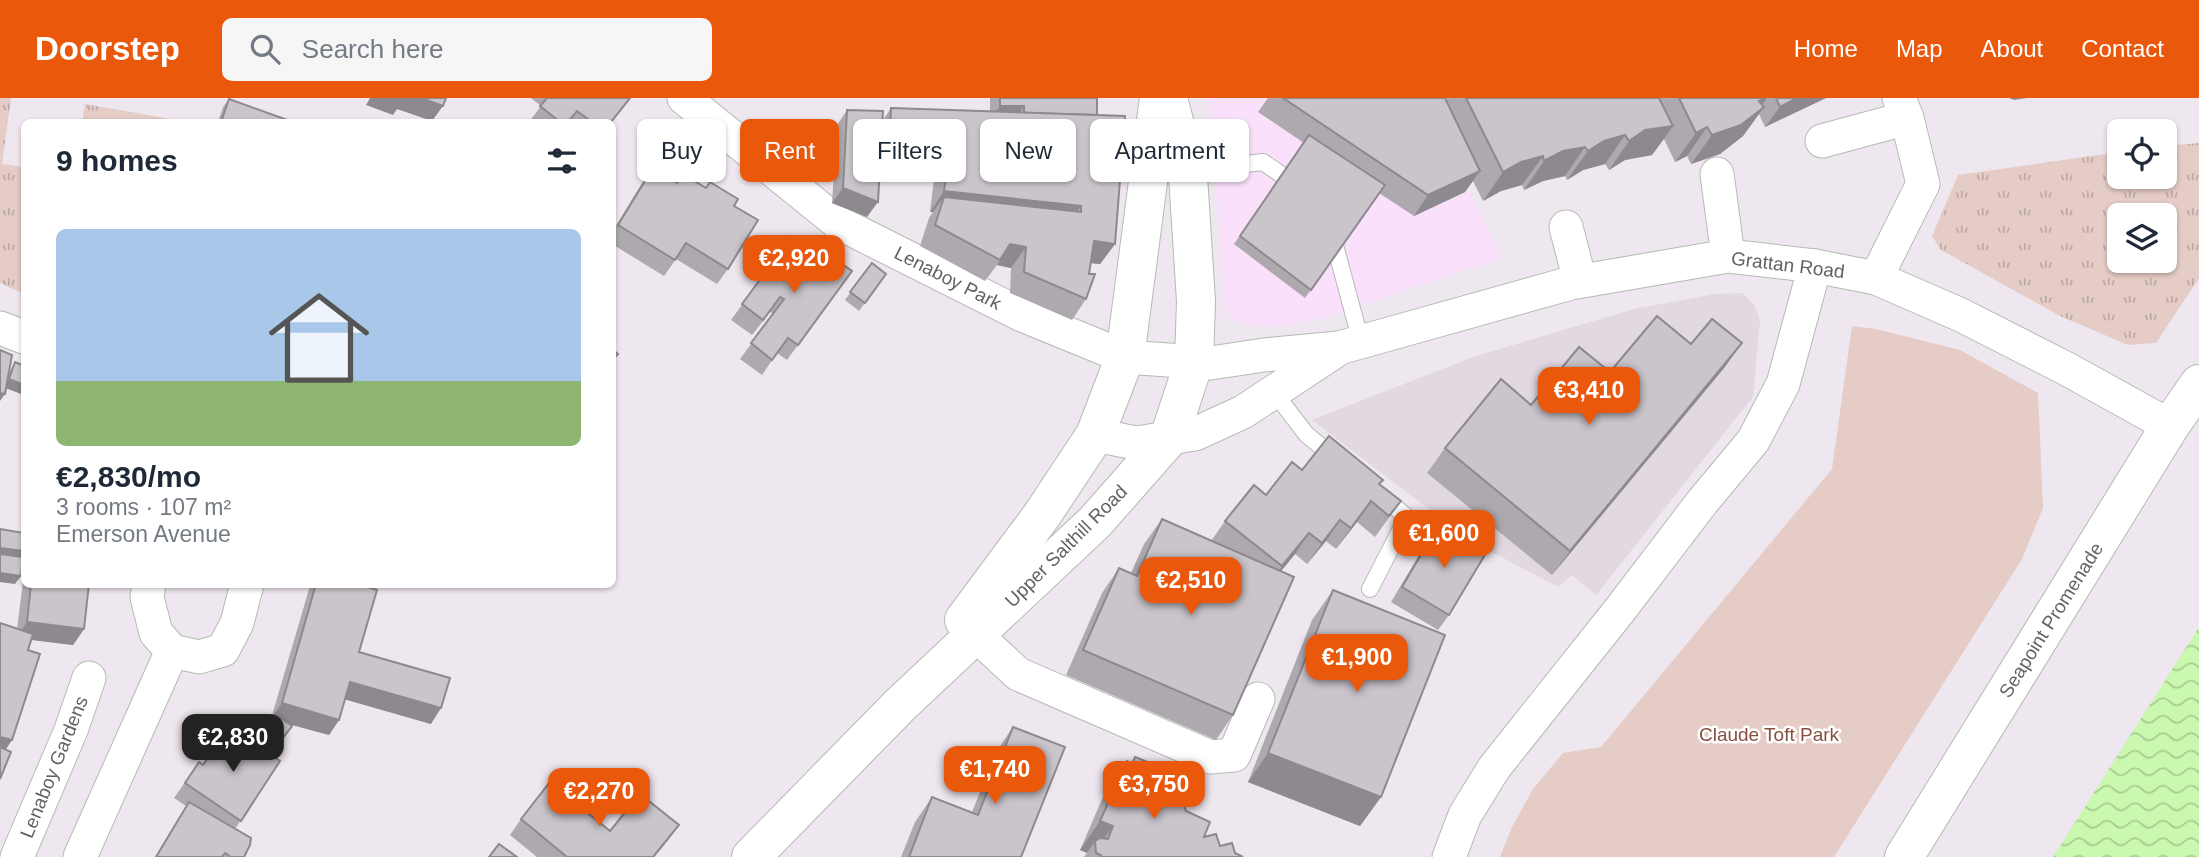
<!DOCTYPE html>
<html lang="en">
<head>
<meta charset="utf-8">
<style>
  body { margin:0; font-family:Helvetica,sans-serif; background:#f6f6f7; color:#1f2937; height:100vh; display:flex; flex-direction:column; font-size:26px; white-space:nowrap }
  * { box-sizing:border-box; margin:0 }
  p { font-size:23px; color:#747a83 }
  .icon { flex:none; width:38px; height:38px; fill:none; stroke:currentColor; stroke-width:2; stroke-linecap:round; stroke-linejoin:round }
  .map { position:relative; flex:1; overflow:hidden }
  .drawer { position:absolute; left:21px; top:21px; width:595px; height:469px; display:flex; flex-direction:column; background:#fff; border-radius:10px; box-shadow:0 2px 5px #0004 }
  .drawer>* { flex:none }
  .guide { position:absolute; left:637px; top:21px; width:665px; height:63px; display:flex; gap:14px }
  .fabs { position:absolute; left:2107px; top:21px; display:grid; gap:14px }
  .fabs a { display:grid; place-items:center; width:70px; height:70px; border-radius:10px; background:#fff; box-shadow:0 2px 5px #0004; font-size:35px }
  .price { position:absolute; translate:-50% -60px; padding:0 16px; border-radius:14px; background:#ea580c; color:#fff; font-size:23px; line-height:46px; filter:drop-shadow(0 2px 4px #0008) }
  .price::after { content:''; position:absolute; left:50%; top:42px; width:21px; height:16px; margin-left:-10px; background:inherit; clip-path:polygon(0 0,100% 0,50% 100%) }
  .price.on { background:#222; color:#fff }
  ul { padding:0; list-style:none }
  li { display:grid; align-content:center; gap:14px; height:371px; padding:0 35px }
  li span { display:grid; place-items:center; height:217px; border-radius:10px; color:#555 }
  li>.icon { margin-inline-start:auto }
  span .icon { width:126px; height:126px; fill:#fffc; stroke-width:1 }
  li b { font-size:30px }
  h2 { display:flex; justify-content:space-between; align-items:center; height:84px; padding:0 35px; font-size:30px }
  .chip { padding:0 24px; border-radius:10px; background:#fff; box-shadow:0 2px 5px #0004; font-size:24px; line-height:63px }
  .chip.on { background:#ea580c; color:#fff }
  header { display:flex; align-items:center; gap:42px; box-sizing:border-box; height:98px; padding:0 35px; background:#ea580c; color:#fff }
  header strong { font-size:33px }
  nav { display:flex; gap:38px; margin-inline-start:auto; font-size:24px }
  .search { width:490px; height:63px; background:#f6f6f7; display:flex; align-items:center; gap:18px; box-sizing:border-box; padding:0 24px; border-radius:10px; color:#747a83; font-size:26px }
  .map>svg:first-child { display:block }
  .commercial { fill:#fae0fb }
  .education { fill:#e1d8e2 }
  .grass { fill:url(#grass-tufts); fill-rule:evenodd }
  .park { fill:#e5ccc6 }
  .water { fill:url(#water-waves) }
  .pier { fill:#efe7ef }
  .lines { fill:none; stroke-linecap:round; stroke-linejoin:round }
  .lane-casing { stroke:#b5bab4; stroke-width:18 }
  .street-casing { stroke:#b5bab4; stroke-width:35 }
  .secondary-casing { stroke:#b5bab3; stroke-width:40 }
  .lane { stroke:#fff; stroke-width:16 }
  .street { stroke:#fff; stroke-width:33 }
  .secondary { stroke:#fff; stroke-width:38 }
  .wall { fill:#aea9af }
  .shaded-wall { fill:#8d898e }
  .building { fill:#cac4cb; stroke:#8d898e; stroke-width:2 }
  .labels { text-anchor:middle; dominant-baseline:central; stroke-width:5; stroke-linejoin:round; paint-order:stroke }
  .street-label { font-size:19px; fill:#60665f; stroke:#fff }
  .park-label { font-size:19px; fill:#864f3e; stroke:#fff }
</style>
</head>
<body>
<header>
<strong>Doorstep</strong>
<div class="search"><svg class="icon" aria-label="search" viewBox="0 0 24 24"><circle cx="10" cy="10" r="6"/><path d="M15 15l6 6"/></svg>Search here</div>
<nav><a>Home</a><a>Map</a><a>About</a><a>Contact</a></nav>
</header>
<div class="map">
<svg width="2199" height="759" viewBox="0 0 2199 759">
  <defs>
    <pattern id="grass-tufts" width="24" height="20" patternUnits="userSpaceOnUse" patternTransform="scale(1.75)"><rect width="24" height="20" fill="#e5ccc6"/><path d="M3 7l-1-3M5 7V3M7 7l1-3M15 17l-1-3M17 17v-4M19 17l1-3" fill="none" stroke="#bda9a4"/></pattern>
    <pattern id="water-waves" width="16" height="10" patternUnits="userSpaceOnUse" patternTransform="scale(1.75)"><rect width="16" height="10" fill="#caf8ae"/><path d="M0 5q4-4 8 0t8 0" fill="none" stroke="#a7cd91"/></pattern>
  </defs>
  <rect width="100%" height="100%" fill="#efe7ef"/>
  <!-- commercial -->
  <path class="commercial" d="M1209 0H1427L1501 160 1317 222 1276 229 1254 228 1232 221 1225 210Z"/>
  <!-- education -->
  <path class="education" d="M1743 195 1755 208 1760 223 1753 299 1596 497 1572 477 1558 489 1469 442 1312 322 1473 259 1634 211 1715 196Z"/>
  <!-- grass -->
  <g class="grass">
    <path d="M0 0H11L2 66 24 69V196L0 185Z"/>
    <path d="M85 6 188 24H82Z"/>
    <path d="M2199 45V180L2156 245 2128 247 2060 218 1941 152 1932 138 1958 77 2119 54V79H2165V48ZM2165 117V163H2119V117Z"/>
  </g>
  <!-- park -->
  <path class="park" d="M1852 228 1876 231 1960 252 2038 295 2043 410 2022 461 1834 759H1500L1512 729 1533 691 1563 655 1601 649 1832 371Z"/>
  <!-- water -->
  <path class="water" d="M2199 527V759H2048Z"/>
  <!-- pier -->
  <path class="pier" d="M2199 523V529L2053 759H2044L2196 525Z"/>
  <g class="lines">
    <defs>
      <g id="lane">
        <path d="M1187 73 1263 64 1299 89"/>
        <path d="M1332 136 1361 244"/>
        <path d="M1274 294 1306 336 1336 361"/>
        <path d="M1370 491 1407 419 1380 397"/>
      </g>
      <g id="street">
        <path d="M684 0 837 124 1022 217 1125 259 1211 265 1264 257 1339 250 1571 185 1728 158 1815 168 1876 180 1961 217 2067 271 2170 328"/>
        <path d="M1822 43 1907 20"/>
        <path d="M1717 76 1728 158"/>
        <path d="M1566 129 1580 183"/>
        <path d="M1876 180 1923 86 1907 20 1899 0"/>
        <path d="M0 230 24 239"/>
        <path d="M1095 337 1136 345 1195 336 1243 314 1334 254"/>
        <path d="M149 486 147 499 156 535 172 553 199 559 223 552 237 525 247 486"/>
        <path d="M975 536 1018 576 1210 659 1234 657 1258 601"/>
        <path d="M17 759 71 632 89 580"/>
        <path d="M80 759 172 553"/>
        <path d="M1449 759 1465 717 1494 670 1619 513 1703 403 1753 343 1783 286 1815 168"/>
      </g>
      <g id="secondary">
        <path d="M964 522 1042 417 1095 337 1125 259 1159 0"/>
        <path d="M751 759 900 607 1095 424 1169 340 1194 264 1196 203 1188 78 1168 0"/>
        <path d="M1904 759 2170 328 2199 286"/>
      </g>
    </defs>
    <!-- lane casing -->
    <use href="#lane" class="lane-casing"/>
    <!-- street casing -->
    <use href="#street" class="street-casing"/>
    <!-- secondary casing -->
    <use href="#secondary" class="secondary-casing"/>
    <!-- lane -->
    <use href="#lane" class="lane"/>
    <!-- street -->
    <use href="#street" class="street"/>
    <!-- secondary -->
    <use href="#secondary" class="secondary"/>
  </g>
  <!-- wall -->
  <g class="wall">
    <path d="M531 0H631L612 24H529L541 8Z"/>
    <path d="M990 0H1097V17L1115 146 1100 166 1090 165 1086 201 1072 222 1010 195 1011 170 997 167 985 183 920 148 929 120 933 114H930L934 80 879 77 867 119 832 105 837 27 847 12 883 22 891 10 990 13Z"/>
    <path d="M1268 0H1445L1446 1 1447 0H1826L1765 29 1759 16 1743 38 1720 56 1691 66 1687 58 1675 64 1664 41 1652 57 1625 62 1609 72 1605 66 1583 72 1567 82 1565 78 1543 83 1524 92 1522 87 1501 93 1483 103 1473 83 1465 94 1414 118 1379 95 1305 200 1234 146 1304 45 1258 14Z"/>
    <path d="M229 1 293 24H218L223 9Z"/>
    <path d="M653 70 677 84 683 76 734 108 728 171 717 186 676 161 664 178 612 146V134L642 85Z"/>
    <path d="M792 138 817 157 852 173 787 262 777 255 762 277 740 261 773 216 770 214 752 237 731 222Z"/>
    <path d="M872 165 886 176 859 213 845 202Z"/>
    <path d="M1742 245 1724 270 1552 477 1427 375 1445 350 1531 307 1610 274 1691 246Z"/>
    <path d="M15 264 24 268V297L6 290 10 273Z"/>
    <path d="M1302 372 1380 386 1401 403 1375 439 1357 424 1336 451 1326 443 1307 466 1295 456 1281 473 1233 617 1216 642 1066 577 1102 495 1119 470 1131 475 1144 446 1162 421 1211 443 1225 423 1266 397Z"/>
    <path d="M1439 426 1449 517 1438 532 1391 504 1428 442Z"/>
    <path d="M24 476V486H89L84 531 73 547 32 542 28 552 12 642 6 651 17 531Z"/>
    <path d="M312 486H358L359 554 431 626 345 601 339 622 329 637 288 626 292 628 278 648 265 639 276 622 271 621 309 491Z"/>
    <path d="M1333 492 1381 699 1360 728 1248 684 1312 522Z"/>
    <path d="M228 629 280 663 235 731 244 759H155L186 708 174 700 199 664 203 667Z"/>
    <path d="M1013 629 1021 759H901L915 724 932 699 972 714 996 654Z"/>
    <path d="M1135 659 1146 671 1171 706 1186 713 1204 739 1220 748 1243 759H1084L1087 755 1080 752 1106 692 1127 663 1131 665Z"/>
    <path d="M521 721 610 733 668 742 654 759H537L510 737Z"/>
  </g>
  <!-- shaded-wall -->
  <g class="shaded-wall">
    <path d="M370 0H421L443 8 432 23 397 11 393 17 366 7Z"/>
    <path d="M1765 0H1767L1756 15 1764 9 1743 38 1720 56 1691 66 1712 37Z"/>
    <path d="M1797 0H1826L1765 29 1780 9Z"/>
    <path d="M2009 0H2027L2014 2Z"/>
    <path d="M1000 8H1024L1013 23H990Z"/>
    <path d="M1673 28 1652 57 1625 62 1609 72 1629 43 1645 32Z"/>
    <path d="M1707 29 1687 58 1675 64 1696 35Z"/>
    <path d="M1625 37 1605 66 1583 72 1567 82 1588 53 1604 43Z"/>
    <path d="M1585 49 1565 78 1543 83 1524 92 1544 63 1563 53Z"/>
    <path d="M889 56 949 60 934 80 874 77Z"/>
    <path d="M1543 58 1522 87 1501 93 1483 103 1503 74 1521 64Z"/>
    <path d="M1480 73 1465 94 1414 118 1428 97Z"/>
    <path d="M843 90 878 104 867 119 832 105Z"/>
    <path d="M944 93 1081 108 1066 129 944 99 933 114H930Z"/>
    <path d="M1094 143 1115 146 1100 166 1079 164Z"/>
    <path d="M1010 146 1026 149 1011 170 997 167Z"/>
    <path d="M1742 245 1724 270 1552 477 1570 453Z"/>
    <path d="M9 281 24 287V297L3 289Z"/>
    <path d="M0 295 5 296 0 303Z"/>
    <path d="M1371 403 1357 424 1336 451 1351 430Z"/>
    <path d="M1340 422 1326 443 1307 466 1322 445Z"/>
    <path d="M1309 435 1295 456 1268 489 1282 468Z"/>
    <path d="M0 450 24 453 19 461 0 459Z"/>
    <path d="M0 475 21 478 15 486 0 484Z"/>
    <path d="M27 524 84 531 73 547 16 540Z"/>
    <path d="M350 584 441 610 431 626 340 600Z"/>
    <path d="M282 605 339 622 329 637 271 621Z"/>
    <path d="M0 639 12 642 1 658 0 657Z"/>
    <path d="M1268 655 1381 699 1360 728 1248 684Z"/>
    <path d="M1100 723 1113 728 1096 753 1095 743 1087 755 1080 752Z"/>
    <path d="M679 727 668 742 654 759H653Z"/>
  </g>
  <!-- building -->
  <g class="building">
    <path d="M421 0H446L443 8Z"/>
    <path d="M547 0H630L611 24H592L577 13 568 24H560L540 8Z"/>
    <path d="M1000 0H1097V17L1024 15V8H1000Z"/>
    <path d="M1283 0H1445L1480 73 1428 97Z"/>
    <path d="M1466 0H1659L1673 28 1645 32 1629 43 1625 37 1604 43 1588 53 1585 49 1563 53 1544 63 1543 58 1521 64 1503 74Z"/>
    <path d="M1679 0H1765L1759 3 1764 9 1741 27 1712 37 1707 29 1696 35Z"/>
    <path d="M1776 0H1797L1780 9Z"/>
    <path d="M229 1 293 24H221Z"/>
    <path d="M891 10 1125 18 1115 146 1094 143 1089 176H1095L1086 201 1024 174 1026 149 1010 146 1000 162 935 127 944 99 1081 114V108L944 93 949 60 889 56Z"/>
    <path d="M847 12 883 13 878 104 843 90Z"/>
    <path d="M1309 37 1385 87 1311 192 1240 138Z"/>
    <path d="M653 70 677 85 683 76 706 90 710 84 738 101 734 108 758 122 728 171 686 145 675 162 618 127Z"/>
    <path d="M792 138 817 157 821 151 852 173 798 247 788 240 772 262 751 245 784 201 780 199 763 222 742 206Z"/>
    <path d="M872 165 886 176 865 205 850 194Z"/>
    <path d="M1657 218 1691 246 1712 221 1742 245 1570 453 1445 350 1501 281 1531 307 1579 249 1610 274Z"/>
    <path d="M612 251 618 256 612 262Z"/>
    <path d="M0 252 12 257 5 296 0 295Z"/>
    <path d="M15 264 24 268V287L9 281Z"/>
    <path d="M1329 338 1383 382 1379 386 1401 403 1389 418 1371 403 1351 430 1340 422 1322 445 1309 435 1282 468 1225 423 1254 387 1266 397 1292 364 1302 372Z"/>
    <path d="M1162 421 1294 479 1233 617 1083 552 1119 470 1137 478Z"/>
    <path d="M1439 426 1486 455 1449 517 1402 489Z"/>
    <path d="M0 431 24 435V453L0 450Z"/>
    <path d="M0 456 23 459 21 478 0 475Z"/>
    <path d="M31 486H89L84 531 27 524Z"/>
    <path d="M316 486H358L377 492 359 554 450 580 441 610 350 584 339 622 282 605Z"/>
    <path d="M1333 492 1445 537 1381 699 1268 655Z"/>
    <path d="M0 525 33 536 28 552 40 556 12 642 0 639Z"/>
    <path d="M279 619 292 628 283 640 270 631Z"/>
    <path d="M228 629 280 663 241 723 185 685 199 664 203 667Z"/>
    <path d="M1013 629 1065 649 1021 759H909L932 699 978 717Z"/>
    <path d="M0 649 11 654 0 681Z"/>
    <path d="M1135 659 1148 664 1146 671 1180 686 1171 706 1182 702 1186 713 1210 724 1204 739 1216 736 1220 748 1232 745 1235 755 1243 759H1100L1101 757 1096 755 1095 743 1100 740 1108 741 1113 728 1100 723 1127 663 1132 666Z"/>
    <path d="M550 684 610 733 640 696 679 727 653 759H567L521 721Z"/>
    <path d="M189 704 251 740 250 747 244 759H231L225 755 222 759H156Z"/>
    <path d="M499 746 517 759H489Z"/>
  </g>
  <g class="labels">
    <!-- street labels -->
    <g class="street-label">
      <text transform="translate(1788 167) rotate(7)">Grattan Road</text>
      <text transform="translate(948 180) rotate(27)">Lenaboy Park</text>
      <text transform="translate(1066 448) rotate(-45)">Upper Salthill Road</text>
      <text transform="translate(2051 522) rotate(-58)">Seapoint Promenade</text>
      <text transform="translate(54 669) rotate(-68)">Lenaboy Gardens</text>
    </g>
    <!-- park labels -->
    <g class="park-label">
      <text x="1769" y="636">Claude Toft Park</text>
    </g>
  </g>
</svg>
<div class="fabs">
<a><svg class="icon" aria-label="locate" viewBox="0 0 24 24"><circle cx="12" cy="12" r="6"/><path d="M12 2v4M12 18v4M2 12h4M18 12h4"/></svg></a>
<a><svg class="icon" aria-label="layers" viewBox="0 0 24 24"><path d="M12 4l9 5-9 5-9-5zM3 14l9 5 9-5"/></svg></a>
</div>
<b class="price" style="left:794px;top:197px">€2,920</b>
<b class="price" style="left:1589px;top:329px">€3,410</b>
<b class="price" style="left:1444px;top:472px">€1,600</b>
<b class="price" style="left:1191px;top:519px">€2,510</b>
<b class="price" style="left:1357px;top:596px">€1,900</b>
<b class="price on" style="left:233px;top:676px">€2,830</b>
<b class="price" style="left:995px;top:708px">€1,740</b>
<b class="price" style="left:1154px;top:723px">€3,750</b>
<b class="price" style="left:599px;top:730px">€2,270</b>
<div class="guide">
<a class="chip">Buy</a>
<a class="chip on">Rent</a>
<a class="chip">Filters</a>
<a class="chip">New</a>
<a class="chip">Apartment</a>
</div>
<section class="drawer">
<h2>9 homes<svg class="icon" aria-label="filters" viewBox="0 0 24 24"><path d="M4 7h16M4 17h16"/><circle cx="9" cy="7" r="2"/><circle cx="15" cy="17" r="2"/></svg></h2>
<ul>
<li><span style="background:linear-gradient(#a9c7e8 70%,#8fb573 0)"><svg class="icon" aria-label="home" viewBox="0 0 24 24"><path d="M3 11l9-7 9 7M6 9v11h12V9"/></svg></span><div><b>€2,830/mo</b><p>3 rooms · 107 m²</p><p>Emerson Avenue</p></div></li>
</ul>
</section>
</div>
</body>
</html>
